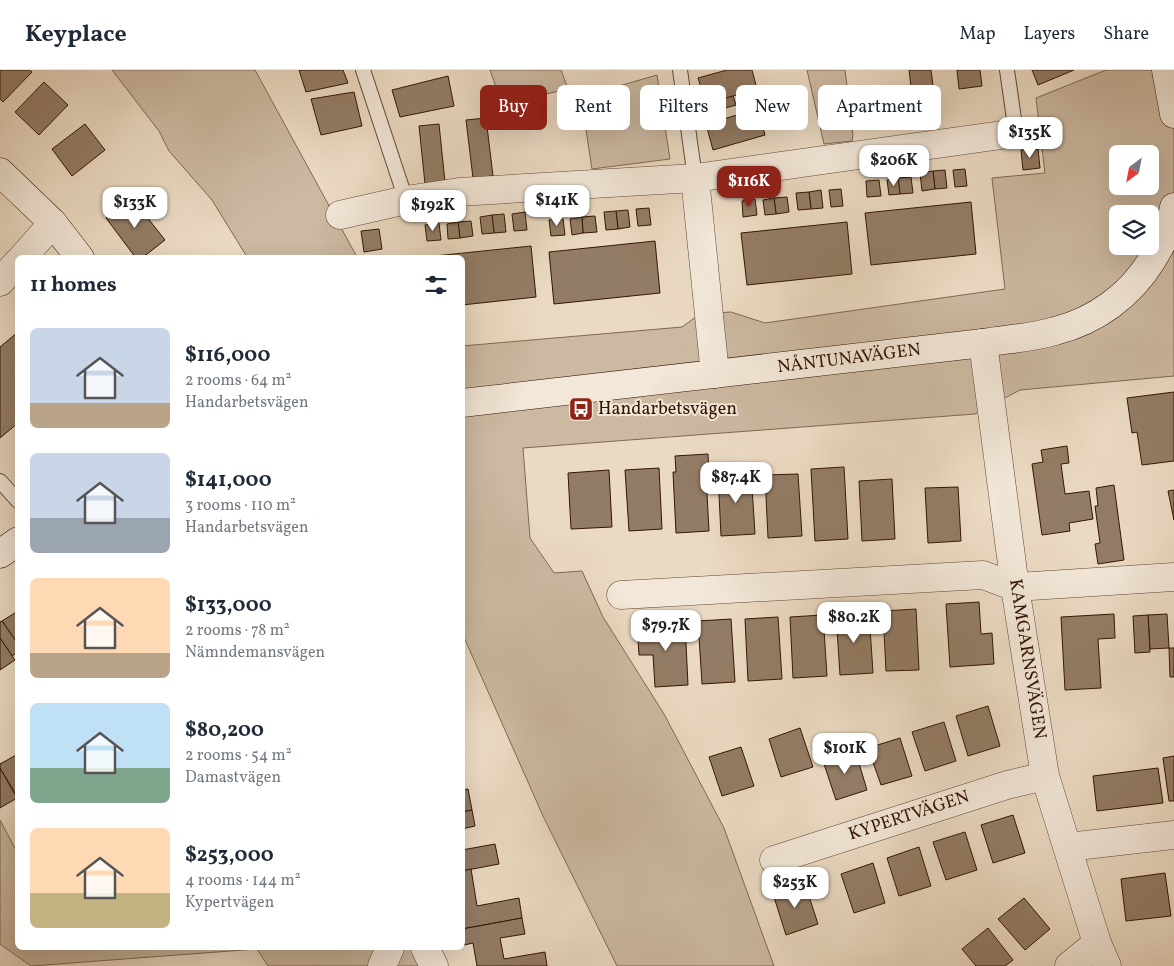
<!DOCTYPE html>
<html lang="en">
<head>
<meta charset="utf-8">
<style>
  body { margin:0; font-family:Vollkorn,serif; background:#f6f6f7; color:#1f2937; height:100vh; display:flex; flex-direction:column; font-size:19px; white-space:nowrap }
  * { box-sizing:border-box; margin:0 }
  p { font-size:16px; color:#747a83 }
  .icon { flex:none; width:28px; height:28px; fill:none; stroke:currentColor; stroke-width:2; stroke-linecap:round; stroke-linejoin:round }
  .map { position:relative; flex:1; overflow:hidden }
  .drawer { position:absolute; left:15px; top:185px; width:450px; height:695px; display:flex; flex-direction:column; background:#fff; border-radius:8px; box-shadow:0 5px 20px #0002 }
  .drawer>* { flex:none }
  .top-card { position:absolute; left:480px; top:15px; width:475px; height:45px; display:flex; gap:10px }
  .needle { width:32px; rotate:212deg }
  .controls { position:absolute; left:1109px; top:75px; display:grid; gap:10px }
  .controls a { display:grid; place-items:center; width:50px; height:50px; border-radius:8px; background:#fff; box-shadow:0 5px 20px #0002; font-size:25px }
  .price { position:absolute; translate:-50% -42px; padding:0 11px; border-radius:10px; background:#fff; color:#222; font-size:16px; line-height:32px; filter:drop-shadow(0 1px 2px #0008) }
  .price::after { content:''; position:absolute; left:50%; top:30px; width:15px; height:11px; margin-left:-8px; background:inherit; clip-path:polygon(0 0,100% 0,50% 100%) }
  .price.on { background:#8f2418; color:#fff }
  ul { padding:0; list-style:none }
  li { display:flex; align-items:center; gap:15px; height:125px; padding:0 15px }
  li span { display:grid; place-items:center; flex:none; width:140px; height:100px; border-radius:8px; color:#555 }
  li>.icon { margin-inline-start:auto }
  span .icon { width:60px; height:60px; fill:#fffc; stroke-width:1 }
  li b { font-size:21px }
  h2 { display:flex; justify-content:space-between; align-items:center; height:60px; padding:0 15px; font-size:21px }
  .pill { padding:0 18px; border-radius:8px; background:#fff; box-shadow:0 5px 20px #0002; font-size:18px; line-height:45px }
  .pill.on { background:#8f2418; color:#fff }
  header { display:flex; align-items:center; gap:30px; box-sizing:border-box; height:70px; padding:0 25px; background:#fff; border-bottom:1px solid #e0e1e3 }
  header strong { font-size:24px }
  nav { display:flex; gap:28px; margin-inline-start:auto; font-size:18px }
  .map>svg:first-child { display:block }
  .green { fill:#ccb9a2; stroke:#806852; fill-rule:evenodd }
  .building { fill:#937c66; stroke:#331602 }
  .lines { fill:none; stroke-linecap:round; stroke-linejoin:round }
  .lane-casing { stroke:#614732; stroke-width:16 }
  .street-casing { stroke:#614732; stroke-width:29 }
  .secondary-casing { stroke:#331602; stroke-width:29 }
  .lane { stroke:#f2e7d8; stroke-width:14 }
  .street { stroke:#f2e7d8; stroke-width:28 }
  .secondary { stroke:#f2e7d8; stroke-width:28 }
  .labels { text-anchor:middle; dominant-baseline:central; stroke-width:4; stroke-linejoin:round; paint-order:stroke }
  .street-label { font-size:18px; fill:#331602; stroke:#f2e7d8 }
  .poi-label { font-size:18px; fill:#331602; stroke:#f2e7d8; text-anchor:start }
</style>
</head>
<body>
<header>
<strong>Keyplace</strong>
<nav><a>Map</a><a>Layers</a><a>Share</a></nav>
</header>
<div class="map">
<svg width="1174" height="896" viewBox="0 0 1174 896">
  <rect width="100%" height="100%" fill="#ebdac3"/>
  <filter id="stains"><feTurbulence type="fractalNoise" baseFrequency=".004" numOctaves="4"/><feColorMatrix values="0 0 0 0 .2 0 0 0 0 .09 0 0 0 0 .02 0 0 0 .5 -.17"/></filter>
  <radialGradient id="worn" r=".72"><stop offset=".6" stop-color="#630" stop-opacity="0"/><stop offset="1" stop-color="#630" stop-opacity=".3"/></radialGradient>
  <!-- green -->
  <g class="green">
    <path d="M112 0H255L357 187H247L212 130 169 81 159 61Z"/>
    <path d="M490 0H561L568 19 502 34Z"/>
    <path d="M807 0H845L853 65 852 71 824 74Z"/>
    <path d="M1106 0H1174V306L1020 320 975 344 523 378 530 468 554 503 582 501 603 547 664 644 724 758 774 896H617L543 746 463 565 462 276 682 257 700 244 731 242 765 253 1005 219 992 108 1045 103 1036 28ZM1118 84H1150V116H1118ZM1118 144H1150V176H1118Z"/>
    <path d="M657 5 670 89 592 99 581 27Z"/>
    <path d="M0 750 17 782 18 878H425L434 896H268L257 879 31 896 0 874Z"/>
  </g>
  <!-- building -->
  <g class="building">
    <path d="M0 0H30L32 2 3 32 0 29Z"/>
    <path d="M299 0H343L348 13 306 22Z"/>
    <path d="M727 0H752L757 19 706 34 698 8Z"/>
    <path d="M909 0H931L938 55 916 58Z"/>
    <path d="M957 0H980L982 16 959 19Z"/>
    <path d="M1032 0H1074L1038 15Z"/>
    <path d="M448 6 454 36 400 47 392 20Z"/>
    <path d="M44 12 68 35 39 65 15 42Z"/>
    <path d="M762 17 767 32 755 36 751 21Z"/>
    <path d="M354 22 362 56 321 65 311 29Z"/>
    <path d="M733 26 736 35 708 43 706 34Z"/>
    <path d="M758 39 765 65 713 80 706 54Z"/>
    <path d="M486 48 493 106 473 108 466 50Z"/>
    <path d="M85 54 105 80 72 106 52 79Z"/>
    <path d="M439 54 445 112 425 114 419 56Z"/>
    <path d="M1038 79 1040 98 1023 100 1021 80Z"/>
    <path d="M965 99 967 116 955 117 953 100Z"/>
    <path d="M945 100 947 118 935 119 933 101Z"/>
    <path d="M933 101 935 119 922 121 920 103Z"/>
    <path d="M911 107 913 123 900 124 898 108Z"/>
    <path d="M898 108 900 124 889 125 887 110Z"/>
    <path d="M879 110 881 126 867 127 866 111Z"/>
    <path d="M841 119 843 136 831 137 829 120Z"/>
    <path d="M821 120 823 138 811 139 809 122Z"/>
    <path d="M809 122 811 139 798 140 796 123Z"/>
    <path d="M787 127 789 142 776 144 774 128Z"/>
    <path d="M132 128 165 170 142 188H136L106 148Z"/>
    <path d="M774 128 776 144 765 145 763 130Z"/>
    <path d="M755 129 757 145 743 147 742 131Z"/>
    <path d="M971 132 976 184 871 195 865 143Z"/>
    <path d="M649 138 651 155 638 156 636 139Z"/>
    <path d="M628 140 630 157 618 159 616 141Z"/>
    <path d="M616 141 618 159 606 160 604 142Z"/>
    <path d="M525 142 527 160 514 161 512 144Z"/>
    <path d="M504 144 506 162 494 163 492 145Z"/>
    <path d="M492 145 494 163 482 164 480 147Z"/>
    <path d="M595 146 597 162 583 163 582 147Z"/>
    <path d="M582 147 583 163 572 165 570 149Z"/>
    <path d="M563 149 565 165 551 166 549 150Z"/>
    <path d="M471 151 473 166 460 168 458 152Z"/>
    <path d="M458 152 460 168 448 169 447 154Z"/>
    <path d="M847 152 852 204 747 215 741 163Z"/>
    <path d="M439 153 441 170 427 171 425 155Z"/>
    <path d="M379 159 382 179 364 182 361 161Z"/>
    <path d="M655 171 660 223 554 234 549 182Z"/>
    <path d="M531 176 536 227 462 235V188L425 187Z"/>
    <path d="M18 262V353L0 368V277Z"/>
    <path d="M1174 322V391L1142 395 1137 362 1132 363 1127 328Z"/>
    <path d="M1067 376 1069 393 1061 394 1065 424 1089 421 1093 449 1069 453 1070 461 1042 465 1032 394 1043 392 1041 380Z"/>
    <path d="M708 384 709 405H706L709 461 676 463 673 402H676L675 386Z"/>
    <path d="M844 397 848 469 815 471 811 399Z"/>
    <path d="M659 398 662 459 629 461 625 400Z"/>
    <path d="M609 400 612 457 571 459 568 403Z"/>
    <path d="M751 401 755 464 721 466 718 403Z"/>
    <path d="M798 404 802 466 768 468 765 405Z"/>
    <path d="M892 409 895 469 862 471 859 411Z"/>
    <path d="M1114 415 1124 490 1098 494 1095 474 1100 473 1095 436H1098L1096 418Z"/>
    <path d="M958 417 961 471 928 473 925 418Z"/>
    <path d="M1174 420V450L1168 421Z"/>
    <path d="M979 532 981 564 992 563 994 594 950 597 946 534Z"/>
    <path d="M916 539 919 600 886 601 883 541Z"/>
    <path d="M18 541V574L2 551Z"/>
    <path d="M869 542 873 603 840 605 836 544Z"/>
    <path d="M1114 544 1115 568 1098 569 1101 618 1065 620 1061 547Z"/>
    <path d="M1167 544 1169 578 1150 579 1148 545Z"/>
    <path d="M823 545 827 606 793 608 790 547Z"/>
    <path d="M1148 545 1150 582 1135 583 1133 546Z"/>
    <path d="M778 547 782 609 748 611 745 549Z"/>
    <path d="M731 549 735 612 702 614 698 551Z"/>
    <path d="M2 551 18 574V582L12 586 0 568V552Z"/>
    <path d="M685 553 688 615 655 617 653 585H639L637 556Z"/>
    <path d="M0 568 15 590 0 600Z"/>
    <path d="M1169 578H1174V607H1170Z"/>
    <path d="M988 636 1000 676 968 686 956 646Z"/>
    <path d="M944 652 956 691 925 701 912 662Z"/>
    <path d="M800 658 813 697 781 707 769 669Z"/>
    <path d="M900 668 912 706 881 715 868 678Z"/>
    <path d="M741 677 754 716 722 726 709 687Z"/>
    <path d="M855 680 867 720 836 730 823 691Z"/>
    <path d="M18 684V728L0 698V694Z"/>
    <path d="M1174 686V731H1169L1163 688Z"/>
    <path d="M0 698 17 728 0 738Z"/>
    <path d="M1158 698 1163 733 1097 741 1093 706Z"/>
    <path d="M468 719 472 740 462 742V720Z"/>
    <path d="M472 740 475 756 462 759V742Z"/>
    <path d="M1013 745 1025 783 993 793 981 755Z"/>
    <path d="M965 762 977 800 946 810 933 772Z"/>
    <path d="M495 774 499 794 462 801V780Z"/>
    <path d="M919 777 931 816 899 826 887 788Z"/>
    <path d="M873 793 885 833 854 843 841 804Z"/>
    <path d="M471 799 477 836 519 828 522 848 462 859V801Z"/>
    <path d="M1165 803 1171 846 1126 851 1121 809Z"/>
    <path d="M805 814 818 854 786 865 773 824Z"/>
    <path d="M1024 828 1050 859 1025 880 998 849Z"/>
    <path d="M522 848 525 864 500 868 504 889 545 882 547 896H477L473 873 464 875 462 859Z"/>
    <path d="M988 858 1013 890 1005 896H976L962 879Z"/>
  </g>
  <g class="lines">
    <defs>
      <g id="lane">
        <path d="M363 0 406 130"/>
        <path d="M680 0 695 108"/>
        <path d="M1007 0 1016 63"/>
        <path d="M0 411 18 431"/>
      </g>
      <g id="street">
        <path d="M695 108 715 304"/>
        <path d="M340 145 406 130 459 122 695 108 1016 63"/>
        <path d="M22 188 53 153"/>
        <path d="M0 212 18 192"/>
        <path d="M983 273 1015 517 1045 706 1097 873 1107 896"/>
        <path d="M621 525 983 505 1015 517 1174 507"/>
        <path d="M1068 777 1174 765"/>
        <path d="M774 790 1007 715 1045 706"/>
        <path d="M425 878 434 896"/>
        <path d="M382 896 390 878"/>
        <path d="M1069 896 1097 873"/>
      </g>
      <g id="secondary">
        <path d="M1166 0 1174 44"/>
        <path d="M0 102 53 153 80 188"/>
        <path d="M462 333 983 273C1007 269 1032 268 1055 261 1095 251 1130 226 1152 190 1162 174 1171 156 1174 137"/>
        <path d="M0 484 18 471"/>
      </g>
    </defs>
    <!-- lane casing -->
    <use href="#lane" class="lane-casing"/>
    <!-- street casing -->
    <use href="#street" class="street-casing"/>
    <!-- secondary casing -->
    <use href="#secondary" class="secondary-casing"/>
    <!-- lane -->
    <use href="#lane" class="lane"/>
    <!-- street -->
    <use href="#street" class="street"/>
    <!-- secondary -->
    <use href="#secondary" class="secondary"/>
  </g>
  <!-- icons -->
  <defs>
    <symbol id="bus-square" viewBox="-11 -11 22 22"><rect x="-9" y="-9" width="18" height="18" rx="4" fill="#8f2418" stroke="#f2e7d8"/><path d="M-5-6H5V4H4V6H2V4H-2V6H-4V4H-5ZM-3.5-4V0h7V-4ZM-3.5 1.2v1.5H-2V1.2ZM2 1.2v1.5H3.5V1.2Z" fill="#fff"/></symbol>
  </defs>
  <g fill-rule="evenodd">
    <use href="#bus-square" x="567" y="325" width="28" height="28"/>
  </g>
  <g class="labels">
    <!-- street labels -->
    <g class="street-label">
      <text transform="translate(849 289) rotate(-7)">NÅNTUNAVÄGEN</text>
      <text transform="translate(1027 589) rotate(81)">KAMGARNSVÄGEN</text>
      <text transform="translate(909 746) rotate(-18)">KYPERTVÄGEN</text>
    </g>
    <!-- poi labels -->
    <g class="poi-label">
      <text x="598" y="339">Handarbetsvägen</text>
    </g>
  </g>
  <rect width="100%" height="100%" filter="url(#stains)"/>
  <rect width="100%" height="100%" fill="url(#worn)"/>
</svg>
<div class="controls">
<a><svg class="needle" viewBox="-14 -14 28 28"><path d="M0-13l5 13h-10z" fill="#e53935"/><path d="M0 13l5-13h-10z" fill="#747a83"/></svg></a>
<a><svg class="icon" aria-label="layers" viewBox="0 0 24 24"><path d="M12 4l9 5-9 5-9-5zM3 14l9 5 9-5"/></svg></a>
</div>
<b class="price" style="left:1030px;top:89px">$135K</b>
<b class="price" style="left:894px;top:117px">$206K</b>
<b class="price on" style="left:749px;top:138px">$116K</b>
<b class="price" style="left:557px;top:157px">$141K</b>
<b class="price" style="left:135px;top:159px">$133K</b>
<b class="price" style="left:433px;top:162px">$192K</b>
<b class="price" style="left:736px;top:434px">$87.4K</b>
<b class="price" style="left:854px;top:574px">$80.2K</b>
<b class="price" style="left:666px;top:582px">$79.7K</b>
<b class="price" style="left:845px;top:705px">$101K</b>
<b class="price" style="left:795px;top:839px">$253K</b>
<div class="top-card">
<a class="pill on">Buy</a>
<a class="pill">Rent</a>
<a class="pill">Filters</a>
<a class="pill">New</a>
<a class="pill">Apartment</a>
</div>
<section class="drawer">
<h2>11 homes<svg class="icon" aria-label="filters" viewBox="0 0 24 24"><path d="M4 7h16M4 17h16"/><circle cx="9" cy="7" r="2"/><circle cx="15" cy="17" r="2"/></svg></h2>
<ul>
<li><span style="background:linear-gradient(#c9d6e8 75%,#b9a48a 0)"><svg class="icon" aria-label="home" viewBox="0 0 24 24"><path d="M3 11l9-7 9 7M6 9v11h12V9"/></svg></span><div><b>$116,000</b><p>2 rooms · 64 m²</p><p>Handarbetsvägen</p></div></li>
<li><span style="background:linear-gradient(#c9d6e8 65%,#9aa5b1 0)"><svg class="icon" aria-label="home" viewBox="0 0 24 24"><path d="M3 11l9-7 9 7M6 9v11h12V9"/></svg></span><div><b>$141,000</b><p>3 rooms · 110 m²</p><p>Handarbetsvägen</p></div></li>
<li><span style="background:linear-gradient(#ffd9b3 75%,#b9a48a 0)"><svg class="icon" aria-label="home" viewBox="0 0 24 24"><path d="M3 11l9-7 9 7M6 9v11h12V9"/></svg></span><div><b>$133,000</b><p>2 rooms · 78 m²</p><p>Nämndemansvägen</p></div></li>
<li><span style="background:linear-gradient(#bfe0f5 65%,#7fa58c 0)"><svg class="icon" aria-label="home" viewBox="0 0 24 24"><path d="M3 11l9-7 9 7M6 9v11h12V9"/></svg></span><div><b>$80,200</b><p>2 rooms · 54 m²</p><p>Damastvägen</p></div></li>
<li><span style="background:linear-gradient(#ffd9b3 65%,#c2b280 0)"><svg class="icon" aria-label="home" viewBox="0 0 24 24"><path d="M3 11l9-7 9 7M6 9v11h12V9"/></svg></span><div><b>$253,000</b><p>4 rooms · 144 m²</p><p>Kypertvägen</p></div></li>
</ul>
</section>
</div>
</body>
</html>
